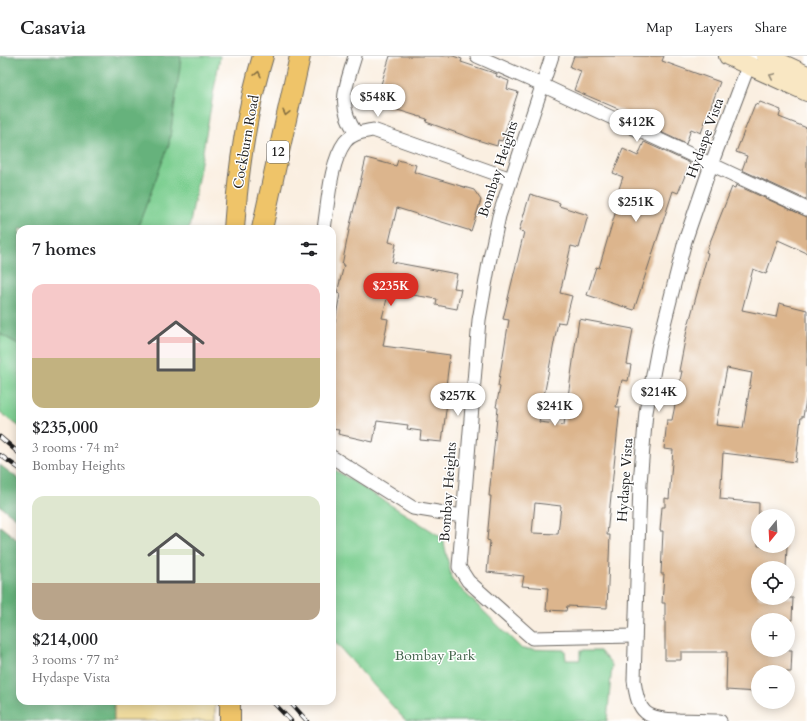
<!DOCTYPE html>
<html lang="en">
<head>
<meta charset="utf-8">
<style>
  body { margin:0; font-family:Cardo,serif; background:#f2f2f2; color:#202124; height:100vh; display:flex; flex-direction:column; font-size:15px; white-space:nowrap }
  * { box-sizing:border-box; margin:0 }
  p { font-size:13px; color:#757577 }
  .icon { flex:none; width:22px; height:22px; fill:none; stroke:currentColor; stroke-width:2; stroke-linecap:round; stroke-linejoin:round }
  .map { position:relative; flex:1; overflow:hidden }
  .drawer { position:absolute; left:16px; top:169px; width:320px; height:480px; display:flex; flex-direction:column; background:#fff; border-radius:12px; box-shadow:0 2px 10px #0003 }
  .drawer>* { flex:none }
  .needle { width:26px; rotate:198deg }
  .controls { position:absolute; left:751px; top:453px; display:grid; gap:8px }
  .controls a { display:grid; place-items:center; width:44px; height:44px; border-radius:50%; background:#fff; box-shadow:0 2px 10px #0003; font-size:20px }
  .price { position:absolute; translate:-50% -34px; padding:0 9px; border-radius:14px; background:#fff; color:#222; font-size:13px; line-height:26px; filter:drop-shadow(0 1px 2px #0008) }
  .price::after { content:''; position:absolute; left:50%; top:24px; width:12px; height:9px; margin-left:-6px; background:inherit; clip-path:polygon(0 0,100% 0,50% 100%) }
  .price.active { background:#d93025; color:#fff }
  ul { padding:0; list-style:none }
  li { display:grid; align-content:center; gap:8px; height:212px; padding:0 16px }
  li span { display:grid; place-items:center; height:124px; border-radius:12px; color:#555 }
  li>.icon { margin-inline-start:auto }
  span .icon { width:72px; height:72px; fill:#fffc; stroke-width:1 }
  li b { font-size:17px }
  h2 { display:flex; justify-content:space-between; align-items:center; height:48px; padding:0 16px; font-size:17px }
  header { display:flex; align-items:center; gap:24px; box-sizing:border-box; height:56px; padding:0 20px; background:#fff; border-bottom:1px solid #e0e0e0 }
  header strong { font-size:19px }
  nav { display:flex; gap:22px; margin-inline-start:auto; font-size:14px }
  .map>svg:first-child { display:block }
  .green { fill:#7dcf91; stroke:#4c7656 }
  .forest { fill:#66b27b; stroke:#41674c }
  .sand { fill:#eeda9e; stroke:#857b5d }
  .building { fill:#dcb58d; fill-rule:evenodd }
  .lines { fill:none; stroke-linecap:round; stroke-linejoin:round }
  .minor-casing { stroke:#6a6661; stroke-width:15 }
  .secondary-casing { stroke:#6a6661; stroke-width:20 }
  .primary-casing { stroke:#6a6661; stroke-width:22 }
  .minor { stroke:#fff; stroke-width:13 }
  .secondary { stroke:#f9e7c3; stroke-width:18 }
  .primary { stroke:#efc469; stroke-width:20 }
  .rail-casing { stroke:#1c1c1c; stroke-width:4.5 }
  .rail { stroke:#fff; stroke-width:3; stroke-dasharray:9; stroke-linecap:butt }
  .oneway { stroke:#867042 }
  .oneway2 { stroke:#968c78 }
  .labels { text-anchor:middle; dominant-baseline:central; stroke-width:3; stroke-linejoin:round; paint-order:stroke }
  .shield { fill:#fff; stroke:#606060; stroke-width:1 }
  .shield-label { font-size:13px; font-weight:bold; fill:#1c1c1c }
  .street-label { font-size:14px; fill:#1c1c1c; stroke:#fff }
  .park-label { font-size:14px; fill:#43644b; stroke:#fff }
</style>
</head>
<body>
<header>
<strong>Casavia</strong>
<nav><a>Map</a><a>Layers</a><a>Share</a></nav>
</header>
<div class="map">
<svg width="807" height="665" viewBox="0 0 807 665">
  <rect width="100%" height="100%" fill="#fff"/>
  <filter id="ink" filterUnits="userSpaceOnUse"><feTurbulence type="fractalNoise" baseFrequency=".025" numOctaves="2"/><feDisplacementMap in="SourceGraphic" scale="8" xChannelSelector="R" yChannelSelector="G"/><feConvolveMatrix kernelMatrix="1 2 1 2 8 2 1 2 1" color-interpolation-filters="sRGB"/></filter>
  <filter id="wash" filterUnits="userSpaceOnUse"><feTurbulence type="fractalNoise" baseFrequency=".012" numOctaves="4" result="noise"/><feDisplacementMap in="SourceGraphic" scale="16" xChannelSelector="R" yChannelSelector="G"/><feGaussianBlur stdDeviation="0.9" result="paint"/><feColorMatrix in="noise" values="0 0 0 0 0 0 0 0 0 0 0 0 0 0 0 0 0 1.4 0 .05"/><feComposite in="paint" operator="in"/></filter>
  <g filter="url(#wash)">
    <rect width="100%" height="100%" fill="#faefe1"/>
    <!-- green -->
    <g class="green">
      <path d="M180 0H220L189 173H137L169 88Z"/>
      <path d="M0 278 20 289V371L0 356Z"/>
      <path d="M332 412 443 482 452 524 522 593 565 594 566 604H580V595H600L612 609 607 665H406L332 583Z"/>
    </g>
    <!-- forest -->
    <g class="forest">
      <path d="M0 0H180L181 4 169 88 137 173H20V289L0 278Z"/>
      <path d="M0 409 20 424V465L0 450Z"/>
      <path d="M0 470 20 486V645H114V665H0Z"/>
    </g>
    <!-- sand -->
    <rect class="sand" x="114" y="645" width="101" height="20"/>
    <g id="blocks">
      <!-- building -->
      <g class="building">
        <path d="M390 0H453L462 3 461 6 497 18 496 20 509 25 507 33 518 36 502 85 498 84 497 90 474 83 426 66 427 63 375 47Z"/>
        <path d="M574 0H664L662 5 720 26 701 77 691 73 686 88 650 71 651 69 643 66 644 64 574 34 581 15 570 11Z"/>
        <path d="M760 46 781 54 779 61 807 72V144L742 114 747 100 736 96 755 48 758 49Z"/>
        <path d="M644 86 690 107 678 137 673 135 634 254 587 239 596 211 599 212 617 151 613 150 623 121 613 117 623 93 638 100Z"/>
        <path d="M366 102 396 110 398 104 416 109 414 116 474 134 481 144 471 175 397 152 389 186 396 188 392 206 457 218 454 232 461 233 457 253 436 249 437 243 389 235 382 262 388 263 383 290 450 299 444 345 447 346 442 386 420 384 421 375 407 373 408 369 377 365 373 386 338 378 339 374 332 373V282L340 238 337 237 344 209H342L350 169Z"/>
        <path d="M736 129 807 161V197L778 184 766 218 753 213 742 254 776 261 779 247 807 254V338L803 361H801L796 406 723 397 720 443 759 447 758 490H787L786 512H758V542H793L792 564H758V594H792L791 616H758V636L726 634 727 596H681V604H665V547H662L664 518H661L663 475H660L662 451H665V442L669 443 673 394 664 393 667 364H672L682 315H679L687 274 708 197 706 196 732 131 735 132ZM727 312 752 317 743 372 716 369Z"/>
        <path d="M530 138 560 147 559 150 588 159 579 192 571 190 560 237 572 240 565 267 558 266 539 366 564 369 579 263 633 273 627 308 631 309 628 325 622 324 616 351H620L607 479H610L607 552 567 550 566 555 546 554 548 532 522 530 524 520 487 516 490 485 487 484 491 440H489L498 352 496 351 500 331 498 330 509 264 503 263 524 176 519 175ZM535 447 561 450 558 478 532 477Z"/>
      </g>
    </g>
  </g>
  <g filter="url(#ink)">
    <use href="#blocks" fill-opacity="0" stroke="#6a6661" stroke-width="1"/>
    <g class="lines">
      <defs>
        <g id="minor">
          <path d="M355 0C346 31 336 48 356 77"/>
          <path d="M477 0 542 29 807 153"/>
          <path d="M552 0 499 160 489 207 479 264 459 511 468 525 532 582 635 580"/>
          <path d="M324 173C328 148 330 106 345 86 352 77 363 76 373 74L511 123"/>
          <path d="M332 401 413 452 462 460"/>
          <path d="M720 665C706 665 693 664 679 664 646 663 638 658 634 624L640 427 646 356 658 292 685 185 711 109 752 0"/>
        </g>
        <g id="secondary">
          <path d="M728 0 807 36"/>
          <path d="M766 0 807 19"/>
        </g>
        <g id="primary">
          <path d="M234 173C238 115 246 56 263 0"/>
          <path d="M262 173 300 0"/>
          <path d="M230 665V645"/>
        </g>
      </defs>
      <!-- minor casing -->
      <use href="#minor" class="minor-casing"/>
      <!-- secondary casing -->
      <use href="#secondary" class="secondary-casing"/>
      <!-- primary casing -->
      <use href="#primary" class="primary-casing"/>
      <!-- minor -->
      <use href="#minor" class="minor"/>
      <!-- secondary -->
      <use href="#secondary" class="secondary"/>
      <!-- primary -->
      <use href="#primary" class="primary"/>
      <defs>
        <g id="rail">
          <path d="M0 381 20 398"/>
          <path d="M0 399 20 413"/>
          <path d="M272 645 291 665"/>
          <path d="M289 645 307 665"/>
        </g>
      </defs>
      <!-- rail casing -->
      <use href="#rail" class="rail-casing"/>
      <!-- rail -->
      <use href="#rail" class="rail"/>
    </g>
    <!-- one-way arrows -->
    <defs><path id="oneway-chevron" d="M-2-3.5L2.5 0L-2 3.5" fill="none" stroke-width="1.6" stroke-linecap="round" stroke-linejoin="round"/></defs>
    <g class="oneway">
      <use href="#oneway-chevron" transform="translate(258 18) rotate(-77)"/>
      <use href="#oneway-chevron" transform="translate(286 57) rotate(103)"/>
    </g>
    <use class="oneway2" href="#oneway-chevron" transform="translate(772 20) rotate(-155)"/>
  </g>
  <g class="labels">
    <!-- shield labels -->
    <rect class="shield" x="267" y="85" width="22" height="22" rx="3"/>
    <g class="shield-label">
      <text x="278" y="96">12</text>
    </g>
    <!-- street labels -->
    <g class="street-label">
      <text transform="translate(705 82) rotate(-70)">Hydaspe Vista</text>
      <text transform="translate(246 86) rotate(-80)">Cockburn Road</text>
      <text transform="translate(498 113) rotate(-72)">Bombay Heights</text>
      <text transform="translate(625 424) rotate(-86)">Hydaspe Vista</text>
      <text transform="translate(448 436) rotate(-86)">Bombay Heights</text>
    </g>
    <!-- park labels -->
    <g class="park-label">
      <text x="435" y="599">Bombay Park</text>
    </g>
  </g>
</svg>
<div class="controls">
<a><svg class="needle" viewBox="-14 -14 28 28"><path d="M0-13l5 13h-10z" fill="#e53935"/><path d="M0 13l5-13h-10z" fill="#757577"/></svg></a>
<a><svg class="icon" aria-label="locate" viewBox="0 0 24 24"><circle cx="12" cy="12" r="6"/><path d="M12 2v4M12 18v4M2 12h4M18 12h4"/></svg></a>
<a>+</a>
<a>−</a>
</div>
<b class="price" style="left:378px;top:62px">$548K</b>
<b class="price" style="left:637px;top:87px">$412K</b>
<b class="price" style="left:636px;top:167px">$251K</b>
<b class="price active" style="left:391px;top:251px">$235K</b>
<b class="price" style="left:659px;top:357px">$214K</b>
<b class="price" style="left:458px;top:361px">$257K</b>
<b class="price" style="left:555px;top:371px">$241K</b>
<section class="drawer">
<h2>7 homes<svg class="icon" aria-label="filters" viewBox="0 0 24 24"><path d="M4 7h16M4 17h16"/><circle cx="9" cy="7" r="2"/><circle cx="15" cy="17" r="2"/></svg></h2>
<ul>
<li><span style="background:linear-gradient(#f6c9c9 60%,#c2b280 0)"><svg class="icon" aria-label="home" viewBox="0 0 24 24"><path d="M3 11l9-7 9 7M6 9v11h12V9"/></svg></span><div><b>$235,000</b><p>3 rooms · 74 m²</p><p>Bombay Heights</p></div></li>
<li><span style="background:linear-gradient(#dfe7d0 70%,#b9a48a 0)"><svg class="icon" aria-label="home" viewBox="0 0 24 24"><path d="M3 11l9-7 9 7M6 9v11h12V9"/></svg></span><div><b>$214,000</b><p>3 rooms · 77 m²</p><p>Hydaspe Vista</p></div></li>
</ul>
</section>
</div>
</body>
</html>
